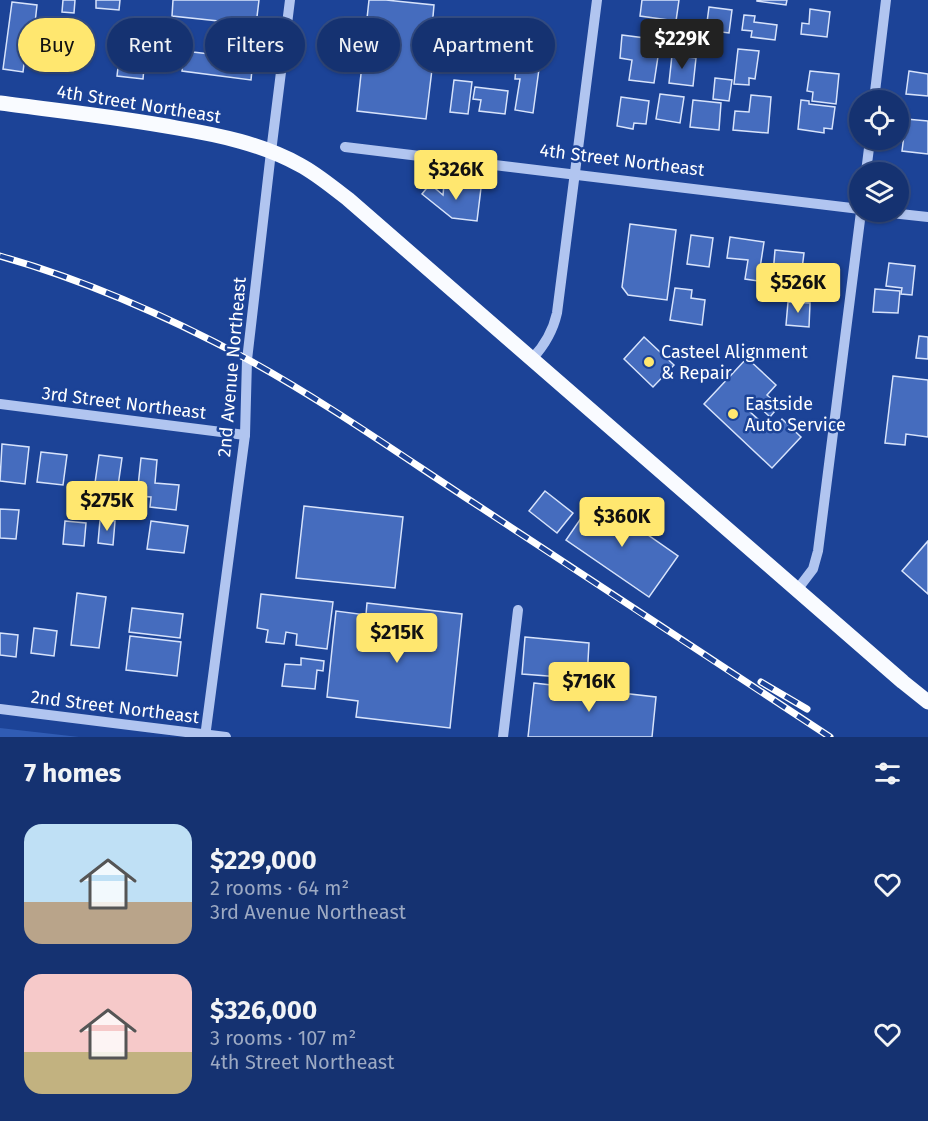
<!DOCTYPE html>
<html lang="en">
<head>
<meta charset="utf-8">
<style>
  body { margin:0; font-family:"Fira Sans",sans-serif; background:#223e79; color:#f1f3f6; height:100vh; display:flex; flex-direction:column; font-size:22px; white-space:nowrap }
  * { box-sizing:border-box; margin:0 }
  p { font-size:20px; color:#9daac3 }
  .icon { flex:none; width:33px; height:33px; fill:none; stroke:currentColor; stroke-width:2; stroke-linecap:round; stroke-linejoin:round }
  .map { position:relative; height:737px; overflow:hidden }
  .details { display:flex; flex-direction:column; background:#153271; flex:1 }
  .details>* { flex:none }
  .top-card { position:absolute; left:18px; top:18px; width:600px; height:54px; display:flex; gap:12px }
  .buttons { position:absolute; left:849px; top:90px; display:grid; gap:12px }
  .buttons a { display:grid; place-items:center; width:60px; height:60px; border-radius:50%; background:#153271; box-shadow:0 2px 4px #0004,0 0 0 2px #344d84; font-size:30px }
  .price { position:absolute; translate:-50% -51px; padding:0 14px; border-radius:6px; background:#ffe76f; color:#111; font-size:20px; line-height:39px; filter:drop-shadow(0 2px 3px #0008) }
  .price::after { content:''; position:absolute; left:50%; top:36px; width:18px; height:14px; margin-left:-9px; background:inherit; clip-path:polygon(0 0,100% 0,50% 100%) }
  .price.selected { background:#222; color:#fff }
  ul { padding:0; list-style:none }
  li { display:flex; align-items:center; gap:18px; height:150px; padding:0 24px }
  li span { display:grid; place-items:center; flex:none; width:168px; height:120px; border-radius:18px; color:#555 }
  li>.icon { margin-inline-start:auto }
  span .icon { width:72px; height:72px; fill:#fffc; stroke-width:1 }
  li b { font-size:26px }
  h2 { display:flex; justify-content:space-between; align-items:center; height:72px; padding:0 24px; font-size:26px }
  .tag { padding:0 21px; border-radius:27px; background:#153271; box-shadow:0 2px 4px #0004,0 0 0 2px #344d84; font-size:21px; line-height:54px }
  .tag.selected { background:#ffe76f; color:#111 }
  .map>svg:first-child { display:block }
  .green { fill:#305cb4 }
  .building { fill:#456cbe; stroke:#d7e3fb; stroke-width:1.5 }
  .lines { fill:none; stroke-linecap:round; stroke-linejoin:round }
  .minor { stroke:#b1c5f0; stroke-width:10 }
  .major { stroke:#f9fbff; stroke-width:15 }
  .rail-casing { stroke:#fff; stroke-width:7 }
  .rail { stroke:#1c4397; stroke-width:4.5; stroke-dasharray:14; stroke-linecap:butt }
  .poi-dot { fill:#ffe76f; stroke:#1c4397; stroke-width:2 }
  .labels { text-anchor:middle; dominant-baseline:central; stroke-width:5; stroke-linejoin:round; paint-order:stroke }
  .street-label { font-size:18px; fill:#fff; stroke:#1c4397 }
  .poi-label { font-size:18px; fill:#fff; stroke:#1c4397; text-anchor:start }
</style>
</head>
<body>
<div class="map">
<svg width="928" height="737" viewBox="0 0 928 737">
  <rect width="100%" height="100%" fill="#1c4397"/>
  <!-- green -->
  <path class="green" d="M0 728 79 737H0Z"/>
  <!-- building -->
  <g class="building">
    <path d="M63 0H75L74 13 62 12Z"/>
    <path d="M96 0H120L119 10 96 8Z"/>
    <path d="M173 0H259L256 25 172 16Z"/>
    <path d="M369 0H386L434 5 432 28H437L426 119 357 111Z"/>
    <path d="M642 0H679L676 21 640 16Z"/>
    <path d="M757 0H787L786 5 757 1Z"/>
    <path d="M12 2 37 5 34 32 28 31 23 72 3 69Z"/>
    <path d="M709 7 732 10 729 33 706 30Z"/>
    <path d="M810 9 830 12 827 37 801 34 802 23 809 24Z"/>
    <path d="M744 15 755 16 754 22 777 25 775 40 751 37 752 31 742 30Z"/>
    <path d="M44 20 63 23 57 70 38 68 39 59H36L39 31H42Z"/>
    <path d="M451 28 477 30 473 67 455 65 457 49 448 48Z"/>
    <path d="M480 32 498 34 496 55 478 53Z"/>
    <path d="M122 33 147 35 143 79 117 76Z"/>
    <path d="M622 35 645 38 644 48 659 50 654 83 629 80 632 60 620 58Z"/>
    <path d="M738 49 759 51 755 79 749 78V85L734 84Z"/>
    <path d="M184 51 253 59 251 80 182 71Z"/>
    <path d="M672 55 696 58 693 86 669 83Z"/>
    <path d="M516 66 539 69 533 113 515 110 520 79H515Z"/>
    <path d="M810 71 839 74 836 104 812 101 813 92 807 91Z"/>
    <path d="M909 71 928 74V96L906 94Z"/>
    <path d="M715 78 732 80 729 101 713 99Z"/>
    <path d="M454 80 472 82 468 114 450 112Z"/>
    <path d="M475 87 508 91 505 114 479 111 481 100 473 99Z"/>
    <path d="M660 94 684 97 680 123 656 119Z"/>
    <path d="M751 95 771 97 768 133 733 130 735 111 749 112Z"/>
    <path d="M621 97 649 101 646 124 634 123 633 129 617 126Z"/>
    <path d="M693 100 721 103 719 130 690 127Z"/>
    <path d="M801 100 809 101V104L835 107 832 129 824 128V133L798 129Z"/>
    <path d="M906 119 928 121V154L902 151Z"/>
    <path d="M430 184 443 195 444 184 481 188 477 221 452 218 422 194Z"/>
    <path d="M630 224 676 230 667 300 628 295 622 287Z"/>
    <path d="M691 235 713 238 709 267 687 264Z"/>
    <path d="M730 237 764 242 758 281 745 279 748 260 727 258Z"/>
    <path d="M775 250 804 253 801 277 773 274Z"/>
    <path d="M889 263 915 266 912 295 901 294 902 288 886 286Z"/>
    <path d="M675 288 692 290 691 298 705 300 702 325 670 320Z"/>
    <path d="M875 289 900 291 898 313 873 312Z"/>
    <path d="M788 302 810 303 809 327 786 325Z"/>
    <path d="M919 336 928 337V359L916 358Z"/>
    <path d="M644 337 674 365 653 387 624 359Z"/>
    <path d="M747 358 776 385 767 395 779 406 770 417 756 404 749 411 771 431 782 419 801 437 772 468 704 404Z"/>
    <path d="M893 376 928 380V437L906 434 905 445 885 443Z"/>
    <path d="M2 444 29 447 25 484 0 481Z"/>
    <path d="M41 452 67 455 63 485 37 482Z"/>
    <path d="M99 455 122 458 116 500 99 498 101 483H95Z"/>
    <path d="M141 458 157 460 155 483 179 485 176 510 150 507 151 497 137 496Z"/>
    <path d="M545 491 573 513 557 533 529 511Z"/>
    <path d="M595 498 678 556 649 597 566 540Z"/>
    <path d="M304 506 403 517 395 588 296 578Z"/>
    <path d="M0 509 19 510 16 539 0 538Z"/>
    <path d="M100 520 115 521 113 545 98 543Z"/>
    <path d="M65 521 86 523 84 546 63 544Z"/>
    <path d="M151 521 188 526 184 553 147 549Z"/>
    <path d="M928 541V594L902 571Z"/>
    <path d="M77 593 106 597 99 648 71 645Z"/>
    <path d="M261 594 333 602 327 649 296 645 297 634 286 632 284 644 266 642 268 630 257 628Z"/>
    <path d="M367 603 462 614 450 728 356 717 358 701 327 697 336 611 366 615Z"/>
    <path d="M132 608 183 614 180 638 129 632Z"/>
    <path d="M34 628 57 631 54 656 31 653Z"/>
    <path d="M0 633 18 635 16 657 0 655Z"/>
    <path d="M130 636 181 642 177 676 126 670Z"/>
    <path d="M525 637 589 643 587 679 522 674Z"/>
    <path d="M301 658 324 661 323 671 317 670 315 689 282 686 285 664 301 665Z"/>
    <path d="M534 683 656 697 652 737H528Z"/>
  </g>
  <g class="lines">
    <!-- minor -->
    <g class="minor">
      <path d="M874 100 886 0"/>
      <path d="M345 147 860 209"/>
      <path d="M866 172 870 140"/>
      <path d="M882 212 928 217"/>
      <path d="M532 359C545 345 553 331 557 313L597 0"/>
      <path d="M0 404 245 435"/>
      <path d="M797 590 813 569 818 551 861 212"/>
      <path d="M0 709 226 737"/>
      <path d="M205 737 245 435 247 360 271 152 290 0"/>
      <path d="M503 737 518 610"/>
    </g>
    <!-- major -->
    <path class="major" d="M0 103C59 111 118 117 177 128 219 135 262 144 300 165 317 174 332 187 348 199L903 682 928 702"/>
    <defs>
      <g id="rail">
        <path d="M0 256C85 280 167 316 245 358 324 401 399 454 474 503 592 581 711 659 830 737"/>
        <path d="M761 682 807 709"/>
      </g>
    </defs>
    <!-- rail casing -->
    <use href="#rail" class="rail-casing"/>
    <!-- rail -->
    <use href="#rail" class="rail"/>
  </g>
  <!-- markers -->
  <g class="poi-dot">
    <circle cx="649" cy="362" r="6"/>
    <circle cx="733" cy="414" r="6"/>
  </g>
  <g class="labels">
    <!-- street labels -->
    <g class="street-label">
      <text transform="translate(139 104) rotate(9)">4th Street Northeast</text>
      <text transform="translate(622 160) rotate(7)">4th Street Northeast</text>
      <text transform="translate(232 367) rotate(-85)">2nd Avenue Northeast</text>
      <text transform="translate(124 403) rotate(7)">3rd Street Northeast</text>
      <text transform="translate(115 707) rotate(7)">2nd Street Northeast</text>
    </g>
    <!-- poi labels -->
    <g class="poi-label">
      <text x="661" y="352">Casteel Alignment<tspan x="661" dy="21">&amp; Repair</tspan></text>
      <text x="745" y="404">Eastside<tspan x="745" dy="21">Auto Service</tspan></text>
    </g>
  </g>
</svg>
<div class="buttons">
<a><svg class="icon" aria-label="locate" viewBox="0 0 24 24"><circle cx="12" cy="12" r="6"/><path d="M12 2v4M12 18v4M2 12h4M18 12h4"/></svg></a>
<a><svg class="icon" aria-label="layers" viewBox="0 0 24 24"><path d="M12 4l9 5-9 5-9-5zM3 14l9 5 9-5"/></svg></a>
</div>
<b class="price selected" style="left:682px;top:70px">$229K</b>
<b class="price" style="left:456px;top:201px">$326K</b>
<b class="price" style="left:798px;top:314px">$526K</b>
<b class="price" style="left:107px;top:532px">$275K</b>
<b class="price" style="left:622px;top:548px">$360K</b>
<b class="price" style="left:397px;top:664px">$215K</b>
<b class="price" style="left:589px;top:713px">$716K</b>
<div class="top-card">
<a class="tag selected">Buy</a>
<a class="tag">Rent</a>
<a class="tag">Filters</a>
<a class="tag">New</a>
<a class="tag">Apartment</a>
</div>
</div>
<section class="details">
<h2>7 homes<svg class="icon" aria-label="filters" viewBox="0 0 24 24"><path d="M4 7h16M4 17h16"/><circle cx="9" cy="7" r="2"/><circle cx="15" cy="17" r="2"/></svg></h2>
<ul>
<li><span style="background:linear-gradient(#bfe0f5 65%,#b9a48a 0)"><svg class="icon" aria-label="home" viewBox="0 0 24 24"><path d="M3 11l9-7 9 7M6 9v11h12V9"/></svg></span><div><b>$229,000</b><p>2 rooms · 64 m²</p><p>3rd Avenue Northeast</p></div><svg class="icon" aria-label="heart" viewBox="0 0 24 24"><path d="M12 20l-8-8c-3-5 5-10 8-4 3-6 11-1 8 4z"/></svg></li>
<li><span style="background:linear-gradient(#f6c9c9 65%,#c2b280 0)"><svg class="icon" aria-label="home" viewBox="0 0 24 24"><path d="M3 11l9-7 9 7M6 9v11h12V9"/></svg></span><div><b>$326,000</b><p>3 rooms · 107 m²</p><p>4th Street Northeast</p></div><svg class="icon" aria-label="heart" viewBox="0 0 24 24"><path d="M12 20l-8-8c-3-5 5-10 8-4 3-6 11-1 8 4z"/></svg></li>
</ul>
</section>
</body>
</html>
